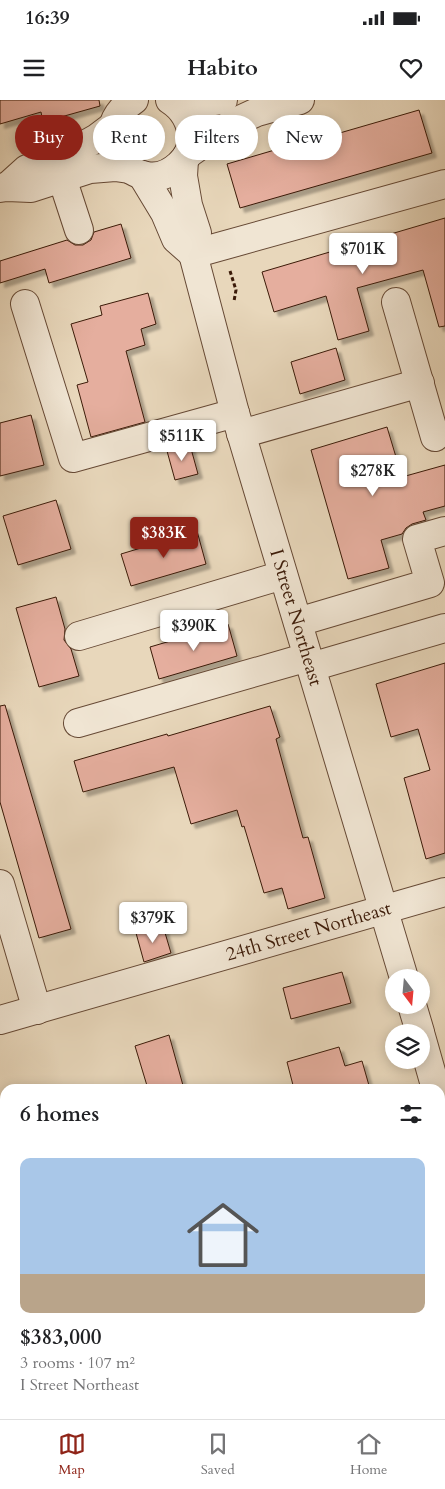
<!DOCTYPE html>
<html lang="en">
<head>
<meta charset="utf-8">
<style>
  body { margin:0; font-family:Cardo,serif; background:#f2f2f2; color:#202124; height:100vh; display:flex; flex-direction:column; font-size:19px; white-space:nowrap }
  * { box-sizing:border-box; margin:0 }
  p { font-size:16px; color:#757577 }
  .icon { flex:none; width:28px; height:28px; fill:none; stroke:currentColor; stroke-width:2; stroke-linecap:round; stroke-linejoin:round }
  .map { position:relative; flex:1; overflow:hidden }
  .sheet { position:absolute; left:0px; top:984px; width:445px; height:336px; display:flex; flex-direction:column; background:#fff; border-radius:15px 15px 0 0; box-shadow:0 2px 12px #0003 }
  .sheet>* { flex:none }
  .top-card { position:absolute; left:15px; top:15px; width:415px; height:45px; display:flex; gap:10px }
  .needle { width:32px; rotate:164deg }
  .buttons { position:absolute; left:385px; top:869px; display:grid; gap:10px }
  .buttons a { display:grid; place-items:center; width:45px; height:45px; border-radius:50%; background:#fff; box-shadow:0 2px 12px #0003; font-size:25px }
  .price { position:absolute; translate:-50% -42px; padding:0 11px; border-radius:5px; background:#fff; color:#222; font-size:16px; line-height:32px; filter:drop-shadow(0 1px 2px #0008) }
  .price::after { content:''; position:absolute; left:50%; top:30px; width:15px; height:11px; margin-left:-8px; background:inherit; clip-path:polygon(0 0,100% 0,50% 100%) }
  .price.on { background:#8f2418; color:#fff }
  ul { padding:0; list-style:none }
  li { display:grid; align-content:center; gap:10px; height:265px; padding:0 20px }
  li+li { border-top:1px solid #e0e0e0 }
  li span { display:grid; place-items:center; height:155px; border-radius:10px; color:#555 }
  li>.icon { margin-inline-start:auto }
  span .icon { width:90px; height:90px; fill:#fffc; stroke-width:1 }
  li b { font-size:21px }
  h2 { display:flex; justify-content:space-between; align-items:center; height:60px; padding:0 20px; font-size:21px }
  .pill { padding:0 18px; border-radius:22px; background:#fff; box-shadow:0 2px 12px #0003; font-size:18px; line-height:45px }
  .pill.on { background:#8f2418; color:#fff }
  .status { display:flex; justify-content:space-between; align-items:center; height:35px; padding:0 25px; background:#fff; direction:ltr }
  .status svg { height:14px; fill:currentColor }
  header { display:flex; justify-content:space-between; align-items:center; height:65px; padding:0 20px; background:#fff; font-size:22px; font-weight:600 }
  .tabs { display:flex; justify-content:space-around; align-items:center; height:70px; border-top:1px solid #e0e0e0; background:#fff; font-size:14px; color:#757577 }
  .tabs a { display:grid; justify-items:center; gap:2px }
  .tabs .on { color:#8f2418 }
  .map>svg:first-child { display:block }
  .green { fill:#b9bd8e; stroke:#7a6c4b }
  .building { fill:#e5ae9e; stroke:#3b1a08; filter:url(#shadow) }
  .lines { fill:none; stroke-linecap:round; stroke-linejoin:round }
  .minor-casing { stroke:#664935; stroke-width:30 }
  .path { stroke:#3b1a08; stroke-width:3; stroke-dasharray:4 2.5; stroke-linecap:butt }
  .minor { stroke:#f0e5d3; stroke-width:28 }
  .labels { text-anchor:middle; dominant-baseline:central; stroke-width:4; stroke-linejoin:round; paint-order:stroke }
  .street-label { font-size:19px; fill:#3b1a08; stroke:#f0e5d3 }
</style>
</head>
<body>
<div class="status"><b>16:39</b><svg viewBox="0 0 49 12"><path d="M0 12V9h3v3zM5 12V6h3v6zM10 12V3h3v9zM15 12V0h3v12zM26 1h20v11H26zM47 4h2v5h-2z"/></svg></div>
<header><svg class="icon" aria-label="menu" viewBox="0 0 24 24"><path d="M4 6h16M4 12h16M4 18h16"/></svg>Habito<svg class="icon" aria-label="heart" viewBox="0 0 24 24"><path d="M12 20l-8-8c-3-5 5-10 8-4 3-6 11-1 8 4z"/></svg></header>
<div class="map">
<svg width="445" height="1319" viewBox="0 0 445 1319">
  <defs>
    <filter id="shadow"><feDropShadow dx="4.5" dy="4.5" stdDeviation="1" flood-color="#0004"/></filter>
  </defs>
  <rect width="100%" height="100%" fill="#e8d7bb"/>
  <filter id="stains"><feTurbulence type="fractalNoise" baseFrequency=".004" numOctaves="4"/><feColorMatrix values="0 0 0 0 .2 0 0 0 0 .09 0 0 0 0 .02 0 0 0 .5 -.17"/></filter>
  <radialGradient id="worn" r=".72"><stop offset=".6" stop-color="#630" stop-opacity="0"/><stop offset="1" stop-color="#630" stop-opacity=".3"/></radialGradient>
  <!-- green -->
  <g class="green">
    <path d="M0 1114 5 1118V1167L0 1158Z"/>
    <path d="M5 1285V1315H29L27 1319H0V1294Z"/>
  </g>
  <!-- building -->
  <g class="building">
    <path d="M0 0H99L100 6 43 22 41 12 0 24Z"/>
    <path d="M419 10 432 53 240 108 227 64 319 37V39Z"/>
    <path d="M445 118V226L439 227 423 170 357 188 369 231 338 240 326 196 274 212 262 172Z"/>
    <path d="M121 124 131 158 49 183 45 169 0 183V161L67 140 75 145H83L91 140 94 132Z"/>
    <path d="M148 193 156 224 141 229 145 245 126 251 145 322 91 337 77 285 88 282 71 224 102 215 100 206Z"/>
    <path d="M336 248 345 280 300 294 291 262Z"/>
    <path d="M31 315 44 365 0 376V323Z"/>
    <path d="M387 327 402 377 445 365V406L423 412 426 420 412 424 406 428 402 434 381 440 389 468 348 479 311 350Z"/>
    <path d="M190 345 198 374 175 380 167 351Z"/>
    <path d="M56 400 71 449 18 465 3 416Z"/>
    <path d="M197 431 206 464 131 486 121 454Z"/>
    <path d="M56 497 65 529 64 540 71 549 79 576 39 587 16 508Z"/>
    <path d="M228 524 237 556 159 579 150 547Z"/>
    <path d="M445 563V753L426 759 404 678 430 670 418 629 391 637 376 584Z"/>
    <path d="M5 605 71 829 39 838 0 702V606Z"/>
    <path d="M270 606 280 637 276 639 303 738 308 737 325 798 288 809 282 788 264 793 244 726 242 727 237 710 191 724 174 667 83 692 74 661 167 634 168 636Z"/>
    <path d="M163 826 171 853 144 862 136 833Z"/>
    <path d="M342 872 351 903 291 919 283 888Z"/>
    <path d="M169 935 184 989H148L135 946Z"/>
    <path d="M339 947 345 966 362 961 370 989H294L287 962Z"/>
  </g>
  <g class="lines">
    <defs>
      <g id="minor">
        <path d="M134 0C80 34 138 104 179 65 187 58 192 48 192 38 191 21 184 9 170 0"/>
        <path d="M179 6 223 0"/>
        <path d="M188 54 231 24 257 12 300 0"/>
        <path id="s1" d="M184 60 183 76 188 105 197 133 193 154 235 313 404 878"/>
        <path d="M142 75 165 113 176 139 193 154"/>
        <path d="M62 78 79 130"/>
        <path d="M7 87 27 69 42 64 81 47 97 38 113 26"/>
        <path d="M0 88 7 87 31 88 90 69 115 67 129 69"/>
        <path d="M193 154 445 84"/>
        <path d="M396 202 435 337"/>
        <path d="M25 204 73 358 235 313"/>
        <path d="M241 334 420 283"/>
        <path d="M298 522 430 483 417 439 445 431"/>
        <path d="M79 536 283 475"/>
        <path d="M311 567 445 528"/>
        <path d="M78 623 308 557"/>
        <path d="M0 784 37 910"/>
        <path d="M412 905 420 932"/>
        <path id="s2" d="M0 920 445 792"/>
        <path d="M421 936 436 989"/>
        <path d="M440 1001 445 1018"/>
        <path d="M440 1186 445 1185"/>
      </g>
    </defs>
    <!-- minor casing -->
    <use href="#minor" class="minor-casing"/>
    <!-- path -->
    <path class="path" d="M230 171 236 190 234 201"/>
    <!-- minor -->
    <use href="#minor" class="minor"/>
  </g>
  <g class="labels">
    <!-- street labels -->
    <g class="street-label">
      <text stroke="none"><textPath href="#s1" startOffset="474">I Street Northeast</textPath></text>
      <text stroke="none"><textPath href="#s2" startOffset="321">24th Street Northeast</textPath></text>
    </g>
  </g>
  <rect width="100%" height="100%" filter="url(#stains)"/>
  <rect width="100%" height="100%" fill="url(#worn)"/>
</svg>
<div class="buttons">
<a><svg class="needle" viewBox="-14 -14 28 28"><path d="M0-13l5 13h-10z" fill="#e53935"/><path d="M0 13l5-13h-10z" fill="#757577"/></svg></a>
<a><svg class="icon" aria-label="layers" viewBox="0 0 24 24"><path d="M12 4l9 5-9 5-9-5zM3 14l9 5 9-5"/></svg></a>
</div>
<b class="price" style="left:363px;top:175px">$701K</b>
<b class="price" style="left:182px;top:362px">$511K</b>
<b class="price" style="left:373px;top:397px">$278K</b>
<b class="price on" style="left:164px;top:459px">$383K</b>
<b class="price" style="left:194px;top:552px">$390K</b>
<b class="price" style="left:153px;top:844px">$379K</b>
<div class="top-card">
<a class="pill on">Buy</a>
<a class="pill">Rent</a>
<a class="pill">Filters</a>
<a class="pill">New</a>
</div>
<section class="sheet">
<h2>6 homes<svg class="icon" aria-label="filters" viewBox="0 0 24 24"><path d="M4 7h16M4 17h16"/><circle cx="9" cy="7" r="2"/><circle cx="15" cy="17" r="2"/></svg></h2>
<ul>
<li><span style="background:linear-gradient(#a9c7e8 75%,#b9a48a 0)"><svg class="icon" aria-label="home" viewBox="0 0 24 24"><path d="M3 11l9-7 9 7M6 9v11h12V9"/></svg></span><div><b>$383,000</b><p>3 rooms · 107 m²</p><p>I Street Northeast</p></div></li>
</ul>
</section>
</div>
<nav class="tabs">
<a class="on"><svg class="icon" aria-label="map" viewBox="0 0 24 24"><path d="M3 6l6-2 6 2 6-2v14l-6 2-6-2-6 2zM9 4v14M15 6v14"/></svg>Map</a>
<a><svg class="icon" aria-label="saved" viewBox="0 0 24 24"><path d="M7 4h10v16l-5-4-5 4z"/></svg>Saved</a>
<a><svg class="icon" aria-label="home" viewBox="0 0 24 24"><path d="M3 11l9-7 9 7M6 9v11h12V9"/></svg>Home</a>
</nav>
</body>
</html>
